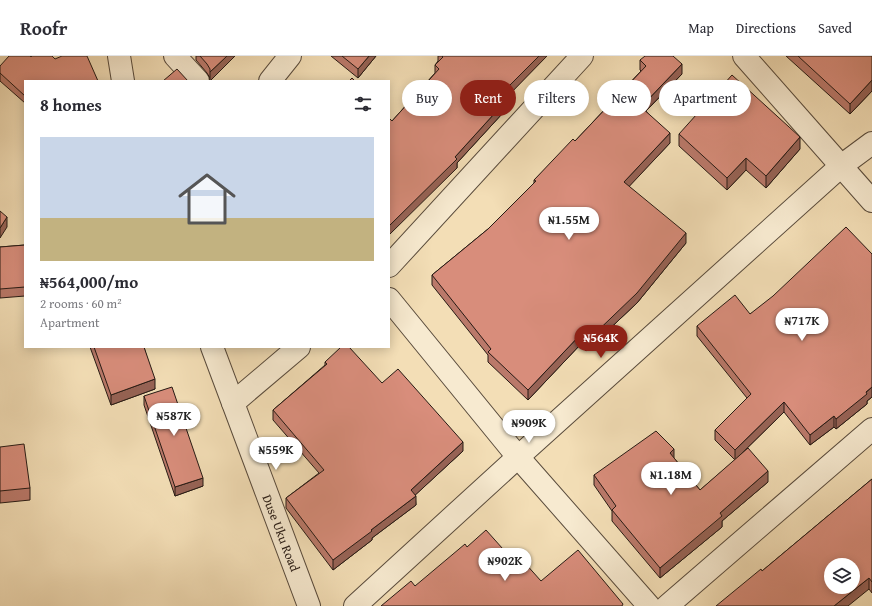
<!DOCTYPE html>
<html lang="en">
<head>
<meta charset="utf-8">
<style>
  body { margin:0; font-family:"Gentium Book Plus",serif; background:#f2f2f3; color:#2b2b33; height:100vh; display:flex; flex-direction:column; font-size:15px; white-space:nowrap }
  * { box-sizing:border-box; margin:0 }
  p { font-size:13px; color:#7c7c81 }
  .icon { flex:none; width:22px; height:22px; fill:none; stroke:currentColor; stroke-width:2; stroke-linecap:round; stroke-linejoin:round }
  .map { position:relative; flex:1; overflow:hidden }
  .details { position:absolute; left:24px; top:24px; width:366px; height:268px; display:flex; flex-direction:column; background:#fff; border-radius:0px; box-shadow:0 2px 10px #0003 }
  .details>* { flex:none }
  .guide { position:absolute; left:402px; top:24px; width:380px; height:36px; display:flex; gap:8px }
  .controls { position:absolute; left:824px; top:502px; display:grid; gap:8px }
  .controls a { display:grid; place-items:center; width:36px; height:36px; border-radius:50%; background:#fff; box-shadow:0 2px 10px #0003; font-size:20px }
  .price { position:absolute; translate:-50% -34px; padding:0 9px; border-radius:14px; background:#fff; color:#222; font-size:13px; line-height:26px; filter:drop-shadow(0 1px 2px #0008) }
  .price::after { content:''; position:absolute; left:50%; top:24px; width:12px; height:9px; margin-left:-6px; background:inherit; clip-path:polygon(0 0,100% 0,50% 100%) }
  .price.current { background:#8f2418; color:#fff }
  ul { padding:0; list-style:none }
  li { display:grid; align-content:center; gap:8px; height:212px; padding:0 16px }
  li span { display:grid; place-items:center; height:124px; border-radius:0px; color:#555 }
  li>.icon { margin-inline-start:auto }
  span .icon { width:72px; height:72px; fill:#fffc; stroke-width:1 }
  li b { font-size:17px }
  h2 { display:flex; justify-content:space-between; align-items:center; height:48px; padding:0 16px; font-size:17px }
  .tag { padding:0 14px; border-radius:18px; background:#fff; box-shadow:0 2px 10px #0003; font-size:14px; line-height:36px }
  .tag.current { background:#8f2418; color:#fff }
  header { display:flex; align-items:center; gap:24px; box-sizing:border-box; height:56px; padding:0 20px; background:#fff; border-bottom:1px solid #e1e1e2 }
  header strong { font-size:19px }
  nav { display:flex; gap:22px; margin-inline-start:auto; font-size:14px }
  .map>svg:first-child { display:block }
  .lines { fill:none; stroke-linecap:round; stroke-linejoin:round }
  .minor-casing { stroke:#594b3c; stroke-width:24 }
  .tertiary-casing { stroke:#594b3c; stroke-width:24 }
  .minor { stroke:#f7ead0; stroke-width:22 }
  .tertiary { stroke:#f7ead0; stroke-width:22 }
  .wall { fill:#ba796a; stroke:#261a14 }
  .shaded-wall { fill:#976356; stroke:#261a14 }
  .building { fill:#d88d7b; stroke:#261a14; fill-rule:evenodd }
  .labels { text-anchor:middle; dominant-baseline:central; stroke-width:3; stroke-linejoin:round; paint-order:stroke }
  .street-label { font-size:13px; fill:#261a14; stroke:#f7ead0 }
</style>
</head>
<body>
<header>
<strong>Roofr</strong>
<nav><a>Map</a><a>Directions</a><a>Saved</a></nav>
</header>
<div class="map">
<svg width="872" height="550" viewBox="0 0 872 550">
  <rect width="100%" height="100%" fill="#f3deb6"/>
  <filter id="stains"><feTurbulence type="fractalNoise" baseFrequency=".005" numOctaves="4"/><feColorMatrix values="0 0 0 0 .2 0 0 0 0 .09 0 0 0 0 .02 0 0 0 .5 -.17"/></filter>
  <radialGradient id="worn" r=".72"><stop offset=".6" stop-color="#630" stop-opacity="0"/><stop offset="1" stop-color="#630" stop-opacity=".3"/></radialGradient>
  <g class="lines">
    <defs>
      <g id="minor">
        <path d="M175 0 198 25"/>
        <path d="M744 0 872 145"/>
        <path d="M270 25 290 0"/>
        <path d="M389 210 582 0"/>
        <path d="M389 243 518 401 649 550"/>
        <path d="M233 347 299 291"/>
        <path d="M355 550 518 401 841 110 872 87"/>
        <path d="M667 550 872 373"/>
      </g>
      <g id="tertiary">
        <path d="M119 0 123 25"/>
        <path d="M212 291 309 550"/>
      </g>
    </defs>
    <!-- minor casing -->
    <use href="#minor" class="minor-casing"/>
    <!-- tertiary casing -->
    <use href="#tertiary" class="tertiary-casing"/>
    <!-- minor -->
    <use href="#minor" class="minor"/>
    <!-- tertiary -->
    <use href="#tertiary" class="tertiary"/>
  </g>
  <!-- wall -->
  <g class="wall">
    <path d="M196 0H235L210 25V22L207 17 196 4Z"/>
    <path d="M331 0H376L358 22Z"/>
    <path d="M438 0H547L511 36 513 46 457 107V112L392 65 435 17V9L438 5Z"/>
    <path d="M786 0H872V35L850 58Z"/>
    <path d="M640 4 682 18 646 55 670 87 629 130 686 187 637 247 586 295 580 289 528 344 488 306V299L432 229V219L488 173 534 127V124L575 85 641 15 640 14Z"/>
    <path d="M0 10 25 25V47L0 25Z"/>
    <path d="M679 78 800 93 766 132 746 114 727 134 679 90Z"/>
    <path d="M25 189V240L0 242V191Z"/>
    <path d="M872 198V341L867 345V348L836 373 834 371 810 389 784 356 738 401 768 426 722 465V471L660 522 612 465V455L594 429V419L674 402 700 434 735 404 715 384V374L747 342 697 280V270L750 258Z"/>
    <path d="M90 291H144L155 333 111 349Z"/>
    <path d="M325 306 382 327 463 395 415 439 416 449 372 482V484L333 514 286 452V442L319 417 273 364V354L325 309Z"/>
    <path d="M144 340 203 430 175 440 144 349Z"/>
    <path d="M0 391 30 432V444L0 447Z"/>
    <path d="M872 423V537L869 533 762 515Z"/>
  </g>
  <!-- shaded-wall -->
  <g class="shaded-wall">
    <path d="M227 0H235L210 25V16Z"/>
    <path d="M369 0H376L358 22V13Z"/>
    <path d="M539 0H547L507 41V32Z"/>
    <path d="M682 8V18L641 60V51Z"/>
    <path d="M872 24V35L850 58V48Z"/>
    <path d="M513 37V46L457 107V112L389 179V170L455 101Z"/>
    <path d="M670 77V87L624 136V126Z"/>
    <path d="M800 81V93L766 132V120Z"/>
    <path d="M746 102V114L727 134V122Z"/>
    <path d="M7 161V171L0 182V172Z"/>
    <path d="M686 177V187L637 247 586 295V286Z"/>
    <path d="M580 279V289L528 344V334Z"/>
    <path d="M155 323V333L111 349V339Z"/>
    <path d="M872 331V341L867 345V348L836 373V363Z"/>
    <path d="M784 346V356L735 404V394Z"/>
    <path d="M834 360V371L810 389V379Z"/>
    <path d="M463 386V395L411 443V434Z"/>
    <path d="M674 393V404L670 397Z"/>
    <path d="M768 415V426L722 465V471L660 522V512L720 457Z"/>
    <path d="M203 422V430L175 440V431Z"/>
    <path d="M416 440V449L372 482V484L333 514V504L371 474Z"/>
    <path d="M869 522V533L848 550H834Z"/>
  </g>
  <!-- building -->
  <g class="building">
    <path d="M9 0H30L31 1 32 0H52L55 3 62 0H87L98 25H25V40L0 17V10Z"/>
    <path d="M200 0H227L210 16V13L207 8Z"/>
    <path d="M342 0H369L358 13Z"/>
    <path d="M442 0H539L507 32 513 37 455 101 457 103 389 170V62L392 65 439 13 435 9 443 1Z"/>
    <path d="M645 0H673L682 8 641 51 670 77 624 126 686 177 637 237 586 286 580 279 528 334 488 296 491 293 432 219 488 173 536 125 534 124 573 83 575 85 646 10 640 4Z"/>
    <path d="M798 0H872V24L850 48Z"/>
    <path d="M177 13 188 25H163Z"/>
    <path d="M732 19 800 81 766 120 746 102 727 122 679 78Z"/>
    <path d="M352 22 355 25H349Z"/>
    <path d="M0 155 7 161 0 172Z"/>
    <path d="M846 171 872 198V331L866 336 867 338 836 363 834 360 810 379 784 346 735 394 715 374 751 338 697 270 735 239 750 258 773 240Z"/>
    <path d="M25 189V231L0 233V191Z"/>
    <path d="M94 291H144L155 323 111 339Z"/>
    <path d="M341 291H349L382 327 398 313 463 386 411 434 416 440 371 474 372 475 333 504 286 442 324 414 273 354 327 308 325 306Z"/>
    <path d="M172 331 203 422 175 431 144 340Z"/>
    <path d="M656 375 674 393 670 397 700 434 748 392 768 415 720 457 722 460 660 512 612 454 616 450 594 419Z"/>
    <path d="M24 388 30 432 0 435V391Z"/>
    <path d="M872 423V526L869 522 834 550H716L761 513 762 515ZM831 509H853V531H831Z"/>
    <path d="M486 474 511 502 516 497 541 525 578 494 623 548 622 550H381L411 525 415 530 465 488 467 491Z"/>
  </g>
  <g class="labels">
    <!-- street labels -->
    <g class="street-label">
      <text transform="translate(281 477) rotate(69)">Duse Uku Road</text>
    </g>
  </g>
  <rect width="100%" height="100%" filter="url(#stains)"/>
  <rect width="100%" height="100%" fill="url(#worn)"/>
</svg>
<div class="controls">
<a><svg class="icon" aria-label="layers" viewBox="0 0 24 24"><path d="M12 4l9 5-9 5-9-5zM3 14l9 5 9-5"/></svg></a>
</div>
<b class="price" style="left:569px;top:185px">₦1.55M</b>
<b class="price" style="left:802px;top:286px">₦717K</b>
<b class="price current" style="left:601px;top:303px">₦564K</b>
<b class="price" style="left:174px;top:381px">₦587K</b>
<b class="price" style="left:529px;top:388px">₦909K</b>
<b class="price" style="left:276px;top:415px">₦559K</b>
<b class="price" style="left:671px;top:440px">₦1.18M</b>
<b class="price" style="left:505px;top:526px">₦902K</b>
<div class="guide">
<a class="tag">Buy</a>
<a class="tag current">Rent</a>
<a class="tag">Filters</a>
<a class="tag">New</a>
<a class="tag">Apartment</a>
</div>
<section class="details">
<h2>8 homes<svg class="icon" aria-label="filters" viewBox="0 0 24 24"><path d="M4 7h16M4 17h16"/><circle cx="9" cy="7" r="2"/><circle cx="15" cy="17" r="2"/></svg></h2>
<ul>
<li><span style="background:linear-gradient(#c9d6e8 65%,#c2b280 0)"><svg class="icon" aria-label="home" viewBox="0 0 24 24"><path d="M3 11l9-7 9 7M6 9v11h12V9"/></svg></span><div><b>₦564,000/mo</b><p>2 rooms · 60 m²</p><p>Apartment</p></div></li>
</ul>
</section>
</div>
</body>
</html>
